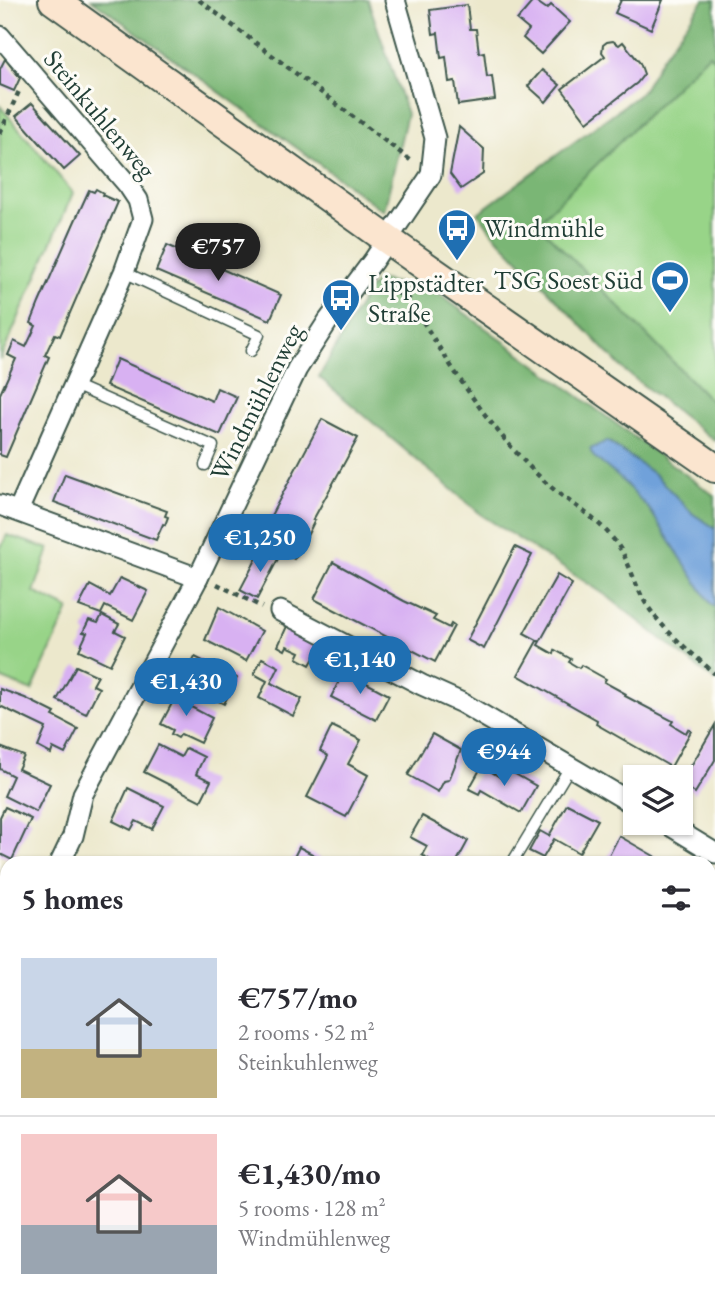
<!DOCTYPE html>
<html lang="en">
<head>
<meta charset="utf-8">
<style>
  body { margin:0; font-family:"EB Garamond",serif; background:#f2f2f3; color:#2b2b33; height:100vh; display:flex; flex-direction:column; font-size:26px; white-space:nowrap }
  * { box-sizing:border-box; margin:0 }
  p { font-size:23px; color:#7c7c81 }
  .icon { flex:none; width:38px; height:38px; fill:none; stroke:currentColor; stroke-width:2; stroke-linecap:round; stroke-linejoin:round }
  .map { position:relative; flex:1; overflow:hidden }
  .panel { position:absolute; left:0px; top:856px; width:716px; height:450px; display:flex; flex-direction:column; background:#fff; border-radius:21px 21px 0 0; box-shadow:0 2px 5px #0004 }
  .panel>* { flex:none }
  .buttons { position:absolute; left:623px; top:765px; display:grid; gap:14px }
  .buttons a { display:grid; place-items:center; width:70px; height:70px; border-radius:0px; background:#fff; box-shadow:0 2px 5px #0004; font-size:35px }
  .price { position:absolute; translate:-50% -60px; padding:0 16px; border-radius:24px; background:#1f6fb2; color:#fff; font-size:23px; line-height:46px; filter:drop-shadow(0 2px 4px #0008) }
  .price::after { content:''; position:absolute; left:50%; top:42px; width:21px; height:16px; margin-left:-10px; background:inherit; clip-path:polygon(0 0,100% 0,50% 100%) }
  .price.on { background:#222; color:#fff }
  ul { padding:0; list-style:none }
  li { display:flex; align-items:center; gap:21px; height:175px; padding:0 21px }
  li+li { border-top:2px solid #e1e1e2 }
  li span { display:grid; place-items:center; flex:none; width:196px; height:140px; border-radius:0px; color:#555 }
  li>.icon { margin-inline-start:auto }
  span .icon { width:84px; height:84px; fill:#fffc; stroke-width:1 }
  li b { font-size:30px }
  h2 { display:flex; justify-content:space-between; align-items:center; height:84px; padding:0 21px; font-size:30px }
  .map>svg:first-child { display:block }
  .green { fill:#98d488; stroke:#5c885e; stroke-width:2 }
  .forest { fill:#7ab674; stroke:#4c7a54; stroke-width:2 }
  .water { fill:#70a1da; stroke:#486f87; stroke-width:2 }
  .building { fill:#d8b1f2 }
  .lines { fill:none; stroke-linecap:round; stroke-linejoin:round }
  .service-casing { stroke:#3e574b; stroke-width:13 }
  .minor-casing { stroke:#3e574b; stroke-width:23 }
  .secondary-casing { stroke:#3e574b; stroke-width:32 }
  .path { stroke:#3e574b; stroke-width:4.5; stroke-dasharray:5 5; stroke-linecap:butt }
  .service { stroke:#fff; stroke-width:10 }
  .minor { stroke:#fff; stroke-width:19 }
  .secondary { stroke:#fbe5cf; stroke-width:28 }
  .labels { text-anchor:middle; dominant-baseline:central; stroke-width:6; stroke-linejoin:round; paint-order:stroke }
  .street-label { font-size:26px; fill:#1f3d34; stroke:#fdfcf7 }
  .poi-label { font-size:26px; fill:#1f3d34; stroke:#fdfcf7; text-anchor:start }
</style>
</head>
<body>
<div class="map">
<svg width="715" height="1304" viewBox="0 0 715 1304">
  <rect width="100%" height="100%" fill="#fdfcf7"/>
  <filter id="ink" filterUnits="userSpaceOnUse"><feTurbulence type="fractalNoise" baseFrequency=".0143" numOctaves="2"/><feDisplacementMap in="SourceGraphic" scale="14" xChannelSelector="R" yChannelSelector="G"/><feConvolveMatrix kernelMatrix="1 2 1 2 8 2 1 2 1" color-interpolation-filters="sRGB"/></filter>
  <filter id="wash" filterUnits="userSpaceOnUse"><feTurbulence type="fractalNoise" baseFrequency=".00686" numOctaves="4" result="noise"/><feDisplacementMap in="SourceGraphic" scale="28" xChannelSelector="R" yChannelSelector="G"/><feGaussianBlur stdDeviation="1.57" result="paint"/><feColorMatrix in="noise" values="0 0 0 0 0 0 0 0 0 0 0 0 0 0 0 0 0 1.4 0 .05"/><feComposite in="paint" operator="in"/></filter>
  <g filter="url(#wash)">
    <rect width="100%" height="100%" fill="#ece8cc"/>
    <!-- green -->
    <g class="green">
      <path d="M709 54 715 60V405L537 223Z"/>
      <path d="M0 106 73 193 0 360Z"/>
      <path d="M7 535 49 549 34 592 69 609 32 691 0 678V549Z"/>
    </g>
    <!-- forest -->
    <g class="forest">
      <path d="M92 0H368L407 114 384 211Z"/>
      <path d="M704 0H715V60L709 54 537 223 715 405V441L625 371 492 232 478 213 641 93 663 56Z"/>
      <path d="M378 279 436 292 715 496V528L693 514 654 474 608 441 591 449 594 456 621 479 650 510 711 604 715 607V681L607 596 483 516 319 377 368 290Z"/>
    </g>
    <!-- water -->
    <path class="water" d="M607 441 654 474 693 514 715 528V607L711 604 650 510 621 479 593 456 590 449Z"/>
    <g id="blocks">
      <!-- building -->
      <g class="building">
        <path d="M534 0 547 9 551 5 570 22 541 54 523 38 529 30 517 20Z"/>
        <path d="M621 0H663L651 29 615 13Z"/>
        <path d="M467 5 470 29H476L479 53 484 52 487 77 492 76 495 100 458 105 455 81 449 82 446 57 441 58 438 33 433 34 430 10Z"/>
        <path d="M613 41 619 45 623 42 640 63 644 74 637 83 587 122 562 89 605 56 602 52 603 45 607 42Z"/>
        <path d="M5 59 20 78 14 91 0 85V69Z"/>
        <path d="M542 70 560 85 546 102 528 86Z"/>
        <path d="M32 103 80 156 64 170 16 116Z"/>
        <path d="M459 127 484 149 483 174 461 189 450 174Z"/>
        <path d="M96 189 103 193 102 195 118 202 60 336 55 334 45 355 49 357 6 457 0 455V394L16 359 8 355 14 341 26 347 36 326 31 323 39 303 74 223 89 190 94 192Z"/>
        <path d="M167 245 281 295 270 320 156 271Z"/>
        <path d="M117 359 212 401 217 388 237 397 220 435 106 386Z"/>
        <path d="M322 419 358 438 313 520H315L305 540 301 538 293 554 297 556 294 559 258 540Z"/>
        <path d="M65 474 167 511 165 516 168 517 165 525 163 524 156 540 54 502Z"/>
        <path d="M515 547 532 555 484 649 467 640Z"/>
        <path d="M262 548 279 557 257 599 240 590Z"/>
        <path d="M333 562 404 601 436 616 433 620 449 628 451 624 454 626 435 662 314 599Z"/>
        <path d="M557 575 572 584 538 645 554 654 555 650 571 659 569 662 579 668 581 665 606 679 604 682 626 694 625 696 673 721 671 724 686 733 688 729 691 731 671 767 596 724 597 720 518 675 537 641H539L524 633Z"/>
        <path d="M120 578 148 591 133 620 105 606 101 614 79 606 90 585 110 596Z"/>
        <path d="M219 607 262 631 246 661 205 640Z"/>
        <path d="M102 615 119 624 115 631 125 636 110 665 79 650 87 633 83 632 89 620 98 623Z"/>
        <path d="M287 626 322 644 310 665 297 658 300 652 287 646 285 650 278 646Z"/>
        <path d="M195 657 237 678 224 704 182 683Z"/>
        <path d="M262 658 279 667 271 683 302 699 293 716 259 698 267 681 254 674Z"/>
        <path d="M76 666 98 676 93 685 99 688 86 714 57 700Z"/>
        <path d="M344 671 389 695 376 720 331 697Z"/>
        <path d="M0 689 25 698 55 713 53 716 78 729 65 754 53 748 51 754 38 747 46 728 0 706Z"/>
        <path d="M179 690 195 698 191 707 212 718 200 743 181 734 178 738 171 734 173 730 161 724Z"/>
        <path d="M715 725V760L695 793 681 783Z"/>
        <path d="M332 726 361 740 348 764 368 775 346 817 307 797 328 756 320 751Z"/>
        <path d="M432 734 461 750 449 780 444 781 438 792 408 775Z"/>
        <path d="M158 745 181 757 186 748 204 757 196 774 211 781 201 801 144 772Z"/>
        <path d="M0 747 24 756 18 769 50 784 36 812 4 796 13 776 0 769Z"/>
        <path d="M482 766 503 779 508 770 536 786 521 813 481 790 479 794 469 789Z"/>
        <path d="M128 788 164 806 152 829 136 821 131 830 113 821Z"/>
        <path d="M567 804 598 820 579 853 554 839 543 858 529 851 540 831 549 836Z"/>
        <path d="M5 807 31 819 12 860 0 854V817Z"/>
        <path d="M422 816 468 841 456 863H436L422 855 427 846 410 837Z"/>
        <path d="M619 836 661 860 659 863H605Z"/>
        <path d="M299 847 329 863H291Z"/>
        <path d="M709 1031 715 1035V1077L709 1073Z"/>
        <path d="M709 1144 715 1148V1167L711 1176Z"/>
        <path d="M0 1178 7 1185V1230L0 1222Z"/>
        <path d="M162 1298H196L193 1304H159Z"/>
        <path d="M334 1298H391L398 1304H341Z"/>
      </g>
    </g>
  </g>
  <g filter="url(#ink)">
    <use href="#blocks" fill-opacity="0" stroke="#3e574b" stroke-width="2"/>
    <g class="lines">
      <defs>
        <g id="service">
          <path d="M124 272 259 335 251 351"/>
          <path d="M74 385 213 446 205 465"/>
          <path d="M512 863 570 767"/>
        </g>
        <g id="minor">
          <path d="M0 36 128 185 138 200 143 219 124 272 18 511"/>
          <path d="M0 505 198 578"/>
          <path d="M280 611 422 685 462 703 635 805"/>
          <path d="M664 822 715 853"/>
          <path d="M60 863 73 836 83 794 198 578 297 369 328 321 373 261 431 175 435 138 395 0"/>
          <path d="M0 955 7 942"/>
          <path d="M0 986 7 989"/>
          <path d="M709 1239 715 1232"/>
          <path d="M592 1298 602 1304"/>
          <path d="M97 1304 100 1298"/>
          <path d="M488 1304 493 1298"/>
          <path d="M653 1304 658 1298"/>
        </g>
        <path id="secondary" d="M53 0 388 240 715 468"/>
      </defs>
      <!-- service casing -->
      <use href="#service" class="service-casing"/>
      <!-- minor casing -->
      <use href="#minor" class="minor-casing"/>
      <!-- secondary casing -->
      <use href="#secondary" class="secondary-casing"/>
      <!-- path -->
      <g class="path">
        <path d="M199 0 413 162"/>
        <path d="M0 133 20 89"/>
        <path d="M377 291 396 292 409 299C448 362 487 427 541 478 564 501 594 514 614 540 629 558 633 582 645 602 662 630 690 651 715 674"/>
        <path d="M217 584 262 607"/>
        <path d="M0 1239 7 1246"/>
        <path d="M709 1284 715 1277"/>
        <path d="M62 1298 72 1304"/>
        <path d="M692 1304 696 1298"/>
      </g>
      <!-- service -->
      <use href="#service" class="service"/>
      <!-- minor -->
      <use href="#minor" class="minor"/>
      <!-- secondary -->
      <use href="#secondary" class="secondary"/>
    </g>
  </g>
  <!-- icons -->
  <defs>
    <symbol id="bus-pin" viewBox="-11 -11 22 30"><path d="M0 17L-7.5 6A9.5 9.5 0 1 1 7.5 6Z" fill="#1f6fb2" stroke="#fdfcf7"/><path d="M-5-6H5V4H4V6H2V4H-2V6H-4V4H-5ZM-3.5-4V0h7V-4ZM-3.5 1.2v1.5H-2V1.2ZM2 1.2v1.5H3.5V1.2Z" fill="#fff"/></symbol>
    <symbol id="stadium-pin" viewBox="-11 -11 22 30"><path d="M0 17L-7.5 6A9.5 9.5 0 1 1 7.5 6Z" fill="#1f6fb2" stroke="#fdfcf7"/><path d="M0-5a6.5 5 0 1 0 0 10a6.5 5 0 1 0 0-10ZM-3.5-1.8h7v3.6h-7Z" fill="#fff"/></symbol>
  </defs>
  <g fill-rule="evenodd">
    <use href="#bus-pin" x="435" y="206" width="44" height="60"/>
    <use href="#stadium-pin" x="648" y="258" width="44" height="60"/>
    <use href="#bus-pin" x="319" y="276" width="44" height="60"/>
  </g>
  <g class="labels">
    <!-- street labels -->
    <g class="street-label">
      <text transform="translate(100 114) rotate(50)">Steinkuhlenweg</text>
      <text transform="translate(256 402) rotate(-63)">Windmühlenweg</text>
    </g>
    <!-- poi labels -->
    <g class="poi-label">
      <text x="484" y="228">Windmühle</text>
      <text x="643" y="280" text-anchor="end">TSG Soest Süd</text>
      <text x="368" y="283">Lippstädter<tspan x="368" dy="30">Straße</tspan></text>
    </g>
  </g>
</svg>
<div class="buttons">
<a><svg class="icon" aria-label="layers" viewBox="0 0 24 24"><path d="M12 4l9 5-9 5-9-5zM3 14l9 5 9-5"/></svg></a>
</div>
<b class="price on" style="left:218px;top:283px">€757</b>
<b class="price" style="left:260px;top:574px">€1,250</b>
<b class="price" style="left:360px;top:696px">€1,140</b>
<b class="price" style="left:186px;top:718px">€1,430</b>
<b class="price" style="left:504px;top:788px">€944</b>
<section class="panel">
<h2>5 homes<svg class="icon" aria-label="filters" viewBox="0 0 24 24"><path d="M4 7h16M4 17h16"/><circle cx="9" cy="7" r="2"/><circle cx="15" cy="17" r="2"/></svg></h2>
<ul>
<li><span style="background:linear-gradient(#c9d6e8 65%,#c2b280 0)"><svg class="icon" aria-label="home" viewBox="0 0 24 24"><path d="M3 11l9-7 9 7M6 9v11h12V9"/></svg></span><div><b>€757/mo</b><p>2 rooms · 52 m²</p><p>Steinkuhlenweg</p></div></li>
<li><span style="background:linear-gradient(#f6c9c9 65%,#9aa5b1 0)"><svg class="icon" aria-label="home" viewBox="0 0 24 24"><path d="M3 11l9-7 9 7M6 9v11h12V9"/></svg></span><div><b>€1,430/mo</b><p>5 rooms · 128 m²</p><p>Windmühlenweg</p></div></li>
</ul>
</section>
</div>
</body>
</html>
